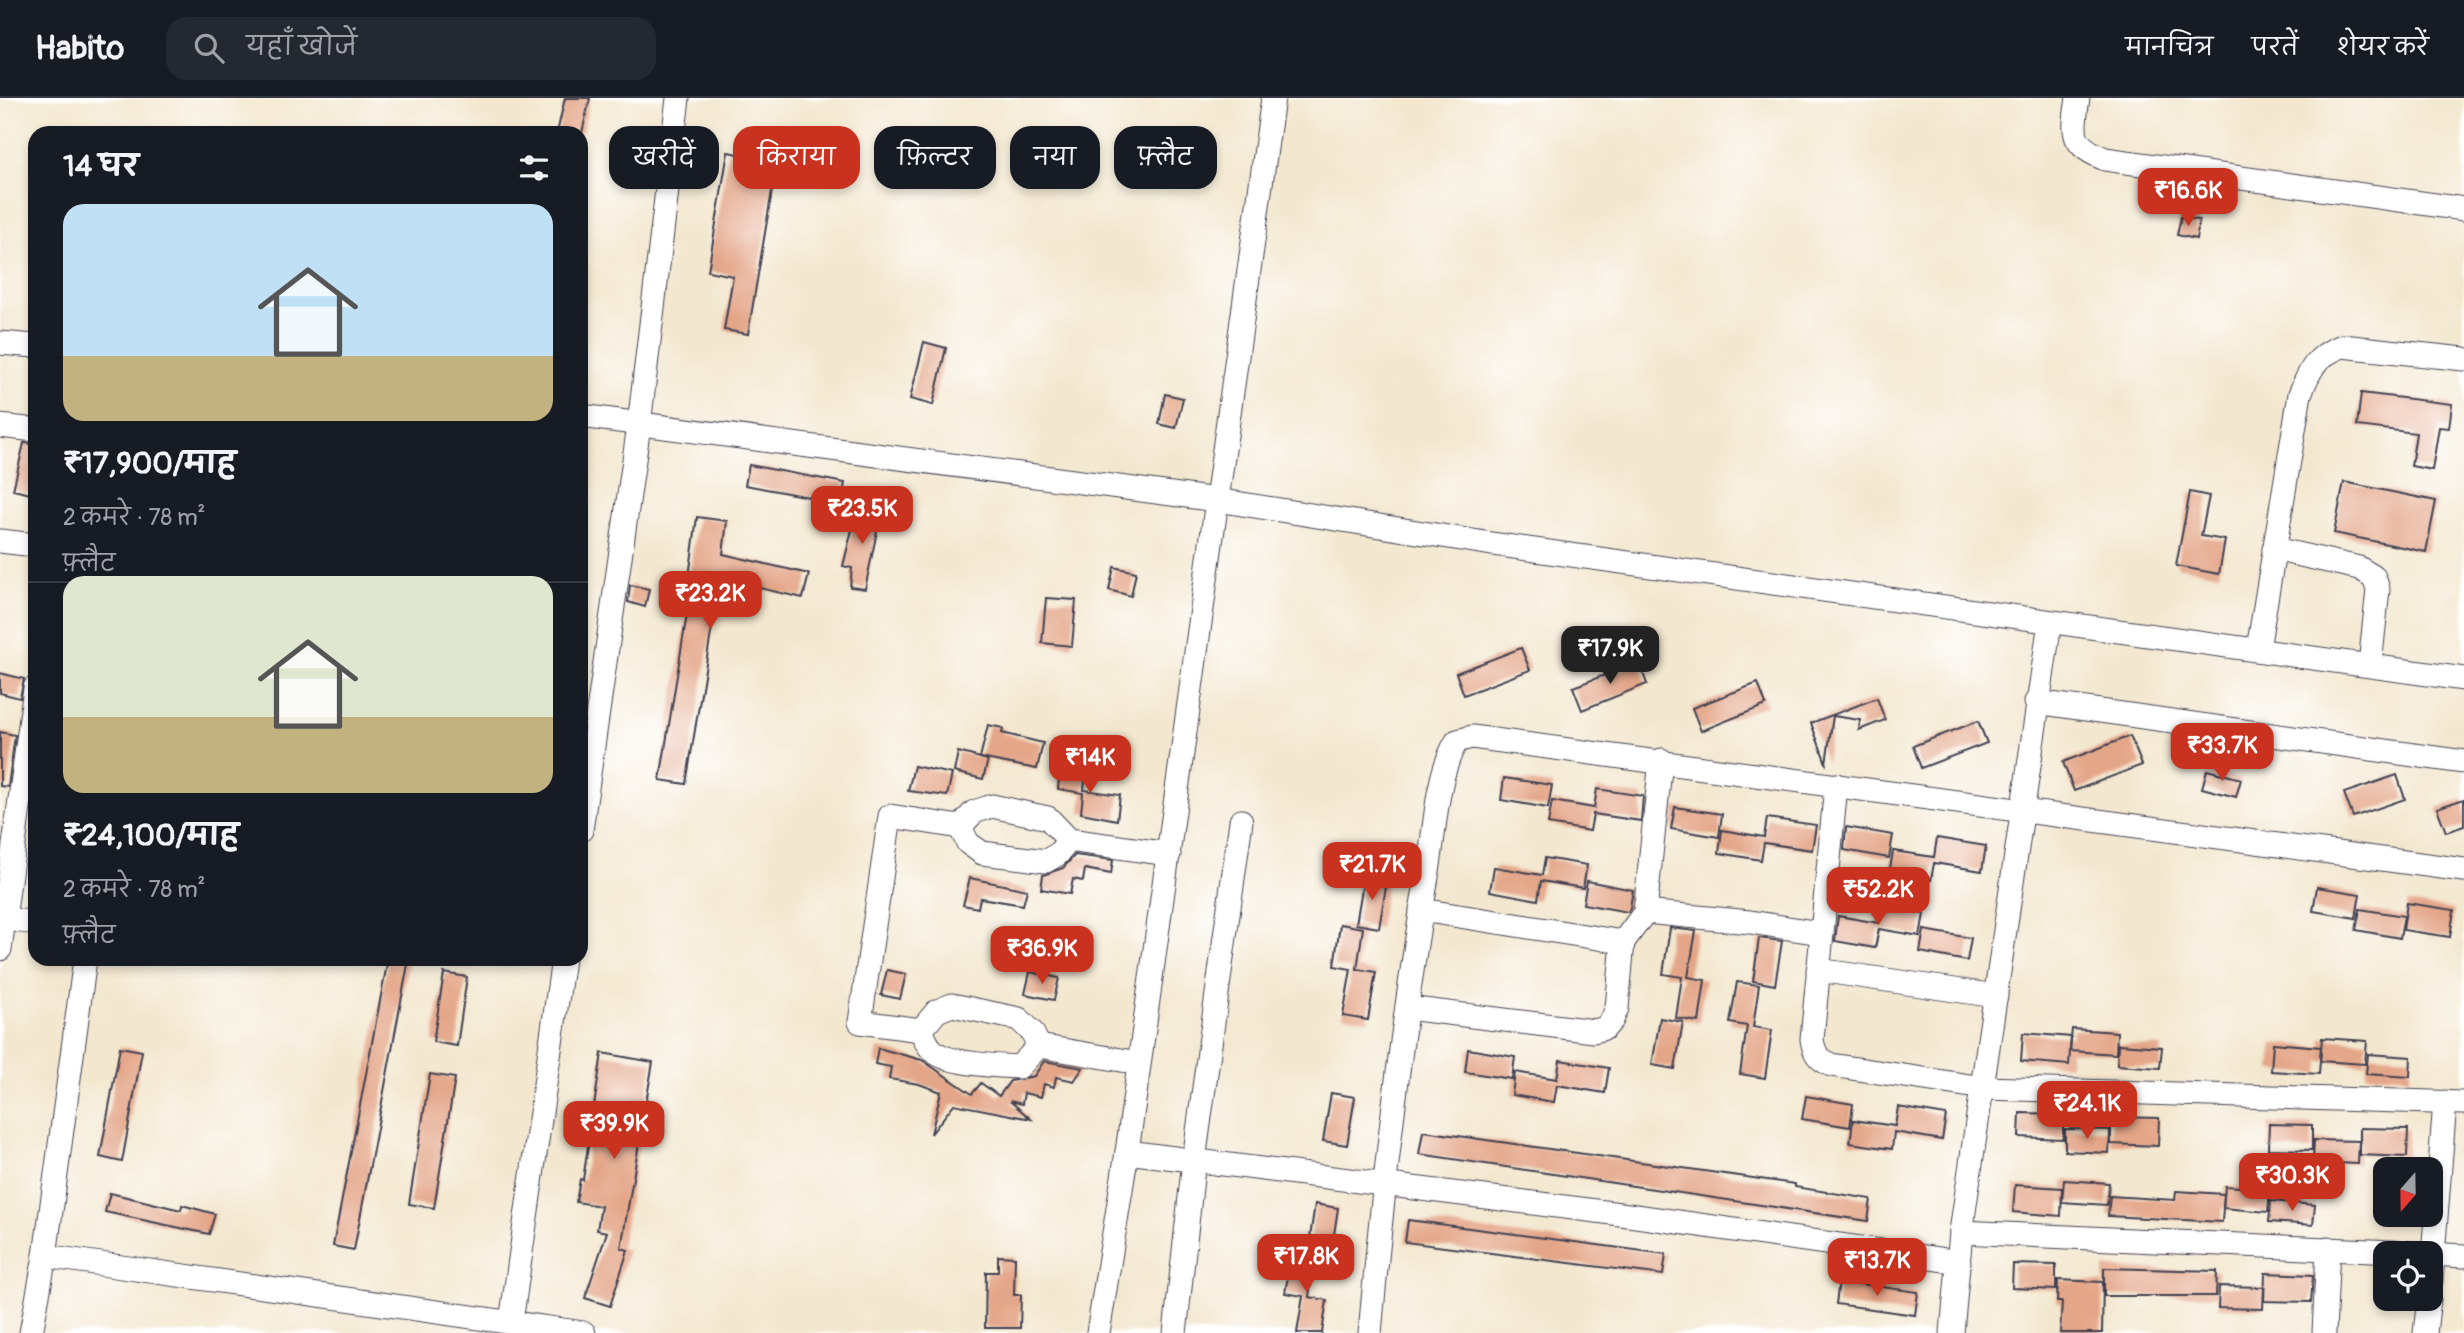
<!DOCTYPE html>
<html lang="hi">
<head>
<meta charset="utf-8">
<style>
  body { margin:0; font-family:Pangolin,"Playpen Sans Deva",sans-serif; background:#242831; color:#f1f3f6; height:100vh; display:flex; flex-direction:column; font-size:26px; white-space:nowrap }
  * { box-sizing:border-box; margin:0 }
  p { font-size:23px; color:#9ea1a6 }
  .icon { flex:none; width:38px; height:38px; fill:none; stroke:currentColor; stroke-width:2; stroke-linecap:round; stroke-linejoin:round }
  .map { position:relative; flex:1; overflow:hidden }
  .drawer { position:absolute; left:28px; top:28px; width:560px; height:840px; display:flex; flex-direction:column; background:#171b24; border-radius:21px; box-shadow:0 4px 10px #0003 }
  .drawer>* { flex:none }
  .guide { position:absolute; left:609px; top:28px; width:665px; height:63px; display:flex; gap:14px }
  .needle { width:46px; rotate:200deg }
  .fabs { position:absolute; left:2373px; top:1059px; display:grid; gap:14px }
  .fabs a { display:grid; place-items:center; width:70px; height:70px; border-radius:14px; background:#171b24; box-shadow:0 4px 10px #0003; font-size:35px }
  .price { position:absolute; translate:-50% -60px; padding:0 16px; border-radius:14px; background:#c8321e; color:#fff; font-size:23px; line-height:46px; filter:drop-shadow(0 2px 4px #0008) }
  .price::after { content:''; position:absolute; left:50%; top:42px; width:21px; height:16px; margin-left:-10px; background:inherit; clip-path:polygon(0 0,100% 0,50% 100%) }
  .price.selected { background:#222; color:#fff }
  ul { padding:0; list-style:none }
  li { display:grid; align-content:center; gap:14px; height:371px; padding:0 35px }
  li+li { border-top:2px solid #363941 }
  li span { display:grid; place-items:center; height:217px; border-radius:21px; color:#555 }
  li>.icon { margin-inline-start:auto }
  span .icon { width:126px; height:126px; fill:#fffc; stroke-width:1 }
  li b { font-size:30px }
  h2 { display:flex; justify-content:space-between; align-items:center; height:84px; padding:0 35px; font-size:30px }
  .tag { padding:0 24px; border-radius:21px; background:#171b24; box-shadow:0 4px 10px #0003; font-size:24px; line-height:63px }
  .tag.selected { background:#c8321e; color:#fff }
  header { display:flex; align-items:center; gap:42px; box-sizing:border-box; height:98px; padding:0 35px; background:#171b24; border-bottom:2px solid #363941 }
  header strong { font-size:33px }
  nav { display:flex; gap:38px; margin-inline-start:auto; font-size:24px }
  .search { width:490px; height:63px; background:#242831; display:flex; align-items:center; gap:18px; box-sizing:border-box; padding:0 24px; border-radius:21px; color:#9ea1a6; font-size:26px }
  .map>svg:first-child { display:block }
  .building { fill:#e4a688 }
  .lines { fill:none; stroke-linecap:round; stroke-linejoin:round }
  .minor-casing { stroke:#414051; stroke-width:25 }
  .minor { stroke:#fff; stroke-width:23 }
</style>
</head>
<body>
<header>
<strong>Habito</strong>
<div class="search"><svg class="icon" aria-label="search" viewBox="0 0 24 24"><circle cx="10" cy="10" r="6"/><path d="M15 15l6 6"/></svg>यहाँ खोजें</div>
<nav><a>मानचित्र</a><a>परतें</a><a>शेयर करें</a></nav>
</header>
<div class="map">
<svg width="2464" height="1235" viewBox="0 0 2464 1235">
  <rect width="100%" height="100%" fill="#fff"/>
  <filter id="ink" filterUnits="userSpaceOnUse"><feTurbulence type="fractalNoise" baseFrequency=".0143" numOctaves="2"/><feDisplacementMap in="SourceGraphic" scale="14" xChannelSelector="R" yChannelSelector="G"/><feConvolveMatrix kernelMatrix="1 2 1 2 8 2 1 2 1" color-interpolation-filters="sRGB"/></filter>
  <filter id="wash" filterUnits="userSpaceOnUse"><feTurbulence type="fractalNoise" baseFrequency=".00686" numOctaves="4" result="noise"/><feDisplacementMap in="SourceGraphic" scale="28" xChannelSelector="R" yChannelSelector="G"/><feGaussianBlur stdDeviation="1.57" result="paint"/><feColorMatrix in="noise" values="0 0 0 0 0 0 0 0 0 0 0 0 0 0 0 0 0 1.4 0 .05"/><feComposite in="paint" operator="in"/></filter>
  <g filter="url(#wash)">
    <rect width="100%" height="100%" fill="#f3e7cf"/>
    <g id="blocks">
      <!-- building -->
      <g class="building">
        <path d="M565 0H590L582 35H557Z"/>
        <path d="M728 54 777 63 748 236 724 232 733 178 708 173Z"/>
        <path d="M2181 119 2199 122 2196 141 2177 137Z"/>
        <path d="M924 244 946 250 933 307 910 301Z"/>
        <path d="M2361 295 2452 306 2449 330 2439 329 2432 372 2411 368 2416 335 2357 328Z"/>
        <path d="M1165 296 1183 300 1176 330 1159 326Z"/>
        <path d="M24 345 35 346V397L13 392Z"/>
        <path d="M749 367 845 385 841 405 745 387Z"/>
        <path d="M2344 384 2436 403 2426 454 2334 435Z"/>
        <path d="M2190 394 2209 398 2201 438 2225 442 2219 476 2176 468Z"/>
        <path d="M858 408 881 414 865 491 850 489 852 470 843 468Z"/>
        <path d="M697 419 727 423 723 456 809 476 803 500 720 481 686 686 660 682 693 479H689Z"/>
        <path d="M1114 469 1136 474 1131 498 1109 492Z"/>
        <path d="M630 487 649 491 645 509 628 504Z"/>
        <path d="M1046 500 1076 502 1072 548 1042 545Z"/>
        <path d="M1521 550 1530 572 1464 597 1456 575Z"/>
        <path d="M1639 564 1647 586 1582 612 1573 589Z"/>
        <path d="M0 575 24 581 20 600 0 595Z"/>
        <path d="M1758 585 1766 607 1701 633 1692 610Z"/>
        <path d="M1877 600 1885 622 1859 632 1860 622 1833 618 1826 665 1811 625Z"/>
        <path d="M1978 623 1987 645 1921 670 1913 648Z"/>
        <path d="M988 627 1003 630 1002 635 1043 645 1037 671 980 660Z"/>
        <path d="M0 634 15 637 8 689 0 688Z"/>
        <path d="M2130 638 2142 667 2074 693 2063 664Z"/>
        <path d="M958 654 988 662 983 681 954 674Z"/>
        <path d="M914 668 952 676 947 698 908 693Z"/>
        <path d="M1060 670 1086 673 1084 692 1120 697 1117 722 1081 715 1083 695 1058 691Z"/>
        <path d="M2207 672 2241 681 2236 699 2202 690Z"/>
        <path d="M2397 677 2405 701 2353 719 2344 695Z"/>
        <path d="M1504 680 1552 687 1548 710 1501 702Z"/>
        <path d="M1597 691 1643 698 1641 723 1593 716 1590 733 1548 726 1552 703 1594 710Z"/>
        <path d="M2464 701V728L2446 734 2437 710Z"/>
        <path d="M1675 709 1722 716 1719 739 1671 731Z"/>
        <path d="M1767 720 1816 727 1812 752 1764 745 1761 762 1719 755 1722 732 1764 739Z"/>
        <path d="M1846 729 1893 737 1889 760 1844 752Z"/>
        <path d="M1937 740 1986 748 1982 773 1934 765 1931 782 1889 776 1893 753 1934 759Z"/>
        <path d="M1075 757 1113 762 1111 776 1085 771 1083 783 1073 781 1070 796 1041 791 1043 777 1063 770Z"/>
        <path d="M1545 760 1587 767 1583 790 1541 783 1538 802 1490 793 1494 769 1542 777Z"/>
        <path d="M1364 779 1387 783 1379 830 1356 826Z"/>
        <path d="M970 780 1027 792 1023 807 980 800 978 810 963 807Z"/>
        <path d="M1587 783 1633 792 1630 810 1628 814 1583 806Z"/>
        <path d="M2317 789 2360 796 2356 820 2313 813Z"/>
        <path d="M2407 805 2454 812 2450 839 2403 832Z"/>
        <path d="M1882 808 1924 816 1920 838 1879 831 1875 850 1835 843 1838 818 1879 825Z"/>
        <path d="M2360 811 2404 818 2400 840 2356 832Z"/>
        <path d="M1340 826 1363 830 1357 871 1376 874 1368 922 1343 918 1351 871 1334 868Z"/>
        <path d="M1670 830 1696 833 1688 879 1705 882 1699 924 1676 920 1682 879 1663 876Z"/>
        <path d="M1924 832 1971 840 1967 863 1920 854Z"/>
        <path d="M1759 840 1782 843 1775 887 1753 883Z"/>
        <path d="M388 861H409L354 1152 333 1148Z"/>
        <path d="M887 872 906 876 900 901 881 897Z"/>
        <path d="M1030 874 1059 880 1054 902 1025 896Z"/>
        <path d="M444 875 467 879 457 948 433 944Z"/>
        <path d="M1737 884 1759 887 1753 929 1772 932 1765 980 1740 976 1747 928 1730 925Z"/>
        <path d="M1660 920 1683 924 1675 971 1652 967Z"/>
        <path d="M2072 931 2117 934 2116 956 2070 953Z"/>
        <path d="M2023 935 2071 939 2069 967 2021 963Z"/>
        <path d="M2322 940 2367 943 2365 966 2320 963Z"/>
        <path d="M2273 945 2321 949 2319 976 2271 973Z"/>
        <path d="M2118 946 2162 949 2160 970 2117 967Z"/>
        <path d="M120 949 142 953 122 1064 100 1059Z"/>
        <path d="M878 950 922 962 972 996 981 985 999 998 1010 983 1034 978 1044 963 1083 970 1074 983 1056 979 1054 989 1044 986 1041 999 1024 995 1022 1006 1010 1003 1031 1021 954 1006 931 1036 941 994 919 986 889 981 891 969 875 966Z"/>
        <path d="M1468 951 1515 959 1512 981 1465 974Z"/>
        <path d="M602 955 653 964 621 1150 628 1152 610 1208 585 1200 607 1134 597 1132 601 1108 576 1104 580 1081 583 1082Z"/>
        <path d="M2368 956 2411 959 2410 979 2366 976Z"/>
        <path d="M1560 962 1609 970 1605 995 1557 987 1554 1004 1512 997 1515 974 1557 981Z"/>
        <path d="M430 976 455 980 434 1110 409 1106Z"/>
        <path d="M1331 995 1355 999 1347 1047 1323 1043Z"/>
        <path d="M1806 998 1853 1006 1850 1029 1802 1021Z"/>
        <path d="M1898 1009 1946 1017 1942 1042 1894 1034 1892 1051 1850 1045 1853 1022 1895 1028Z"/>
        <path d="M2020 1015 2063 1016V1041L2019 1039Z"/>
        <path d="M2111 1019 2159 1020 2158 1048 2111 1046Z"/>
        <path d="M2269 1026 2312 1027V1052L2268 1051Z"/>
        <path d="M2360 1030 2408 1031 2407 1059 2360 1057Z"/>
        <path d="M2065 1031 2110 1032 2109 1055 2065 1053Z"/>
        <path d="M1423 1033 1795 1086V1089L1871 1101 1868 1123 1419 1056Z"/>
        <path d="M2314 1042 2359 1043 2358 1066 2313 1064Z"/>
        <path d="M2064 1082 2109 1085 2107 1107 2062 1104Z"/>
        <path d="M2015 1087 2062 1090 2061 1118 2013 1114Z"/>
        <path d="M2225 1088 2270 1091 2268 1114 2223 1110Z"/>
        <path d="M2176 1093 2224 1096 2222 1124 2108 1118 2110 1098 2175 1102Z"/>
        <path d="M110 1095 181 1112 182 1107 215 1116 209 1136 105 1114Z"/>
        <path d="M2271 1103 2315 1107 2313 1127 2269 1124Z"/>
        <path d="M1315 1106 1338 1110 1331 1157 1308 1153Z"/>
        <path d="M1408 1122 1666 1156 1663 1177 1405 1144Z"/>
        <path d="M1292 1154 1315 1157 1309 1199 1327 1202 1322 1235H1297L1303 1198 1285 1195Z"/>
        <path d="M998 1158 1015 1159 1014 1197H1021L1020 1230H985L986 1174H998Z"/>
        <path d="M2013 1166 2056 1167V1192L2012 1190Z"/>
        <path d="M2104 1170 2217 1173 2216 1198H2104Z"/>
        <path d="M2265 1175 2313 1177 2311 1204 2264 1203Z"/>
        <path d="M2058 1182 2103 1184 2102 1235H2060L2062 1204H2057Z"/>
        <path d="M1839 1183 1918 1194 1915 1217 1836 1206Z"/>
        <path d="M2219 1188 2264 1189 2263 1211 2218 1210Z"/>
      </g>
    </g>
  </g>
  <g filter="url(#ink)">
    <use href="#blocks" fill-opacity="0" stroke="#414051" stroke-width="2"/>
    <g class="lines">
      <defs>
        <g id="minor">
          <path d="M2078 0C2073 35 2069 46 2105 61L2464 111"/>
          <path d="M0 245 35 248"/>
          <path d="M581 318 1217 402 1273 0"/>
          <path d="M0 328 35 332"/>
          <path d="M0 443 35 447"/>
          <path d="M2274 451 2359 470 2374 479 2378 491 2370 567"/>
          <path d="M2258 551 2300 296C2310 271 2316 258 2342 248L2464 261"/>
          <path d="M2036 604 2464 664"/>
          <path d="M1836 687 1812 941C1814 955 1818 961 1831 967L1984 990 2464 1005"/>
          <path d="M960 729 968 745 982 755 1046 763 1058 756 1069 742"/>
          <path d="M581 732 639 327 678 0"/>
          <path d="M1421 812 1623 844"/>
          <path d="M1645 814 1750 824 1820 835"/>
          <path d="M0 820 35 825"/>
          <path d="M0 851 35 590"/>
          <path d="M85 861 45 1158 584 1235"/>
          <path d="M1818 872 1996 898"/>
          <path d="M1407 910 1594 933 1605 930 1612 922 1617 910 1623 844 1645 814 1661 662"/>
          <path d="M921 932 937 913 952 907 1019 921 1032 934 1039 948"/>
          <path d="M1139 965 1039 948 1019 969C998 968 952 966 936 955 928 950 925 941 921 932L860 924 890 718 960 729 974 714 992 708 1048 720 1069 742 1169 756"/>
          <path d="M1127 1054 1636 1118 1959 1164"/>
          <path d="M1961 1134 2415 1155"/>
          <path d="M2431 1156 2464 1158"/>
          <path d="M2431 1183 2445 1004"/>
          <path d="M511 1224 563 861"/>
          <path d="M31 1235 45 1158"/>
          <path d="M1098 1235 1127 1054 1217 402 1492 446 2464 581"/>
          <path d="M1175 1235 1194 1062 1241 723"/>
          <path d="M1370 1235C1384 1078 1402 922 1429 767 1435 730 1437 674 1457 643L1472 639 2464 772"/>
          <path d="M1952 1235 1961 1134 2050 524"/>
          <path d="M2324 1235 2328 1150"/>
          <path d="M2425 1235 2429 1200"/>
        </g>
      </defs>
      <!-- minor casing -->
      <use href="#minor" class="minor-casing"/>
      <!-- minor -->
      <use href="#minor" class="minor"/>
    </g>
  </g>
</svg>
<div class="fabs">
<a><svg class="needle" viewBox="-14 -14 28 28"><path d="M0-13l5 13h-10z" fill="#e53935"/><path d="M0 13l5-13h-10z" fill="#9ea1a6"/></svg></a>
<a><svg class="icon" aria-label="locate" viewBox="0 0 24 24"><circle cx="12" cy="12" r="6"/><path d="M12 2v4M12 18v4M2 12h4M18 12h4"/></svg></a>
</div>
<b class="price" style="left:2188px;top:130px">₹16.6K</b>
<b class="price" style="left:862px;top:448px">₹23.5K</b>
<b class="price" style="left:710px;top:533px">₹23.2K</b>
<b class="price selected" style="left:1610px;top:588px">₹17.9K</b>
<b class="price" style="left:2222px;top:685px">₹33.7K</b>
<b class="price" style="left:1090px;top:697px">₹14K</b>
<b class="price" style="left:1372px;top:804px">₹21.7K</b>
<b class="price" style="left:1878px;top:829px">₹52.2K</b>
<b class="price" style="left:1042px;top:888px">₹36.9K</b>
<b class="price" style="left:2087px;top:1043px">₹24.1K</b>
<b class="price" style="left:614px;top:1063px">₹39.9K</b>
<b class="price" style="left:2292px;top:1115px">₹30.3K</b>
<b class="price" style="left:1306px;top:1196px">₹17.8K</b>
<b class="price" style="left:1877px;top:1200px">₹13.7K</b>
<div class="guide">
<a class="tag">खरीदें</a>
<a class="tag selected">किराया</a>
<a class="tag">फ़िल्टर</a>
<a class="tag">नया</a>
<a class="tag">फ़्लैट</a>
</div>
<section class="drawer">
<h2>14 घर<svg class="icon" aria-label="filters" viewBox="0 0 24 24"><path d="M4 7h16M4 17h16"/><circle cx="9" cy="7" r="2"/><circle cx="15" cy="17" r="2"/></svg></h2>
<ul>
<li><span style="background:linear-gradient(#bfe0f5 70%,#c2b280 0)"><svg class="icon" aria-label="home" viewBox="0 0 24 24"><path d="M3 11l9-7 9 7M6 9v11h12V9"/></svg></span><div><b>₹17,900/माह</b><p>2 कमरे · 78 m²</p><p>फ़्लैट</p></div></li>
<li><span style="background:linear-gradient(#dfe7d0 65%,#c2b280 0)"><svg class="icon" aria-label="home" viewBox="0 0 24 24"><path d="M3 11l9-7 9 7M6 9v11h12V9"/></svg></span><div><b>₹24,100/माह</b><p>2 कमरे · 78 m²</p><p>फ़्लैट</p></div></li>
</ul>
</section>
</div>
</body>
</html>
